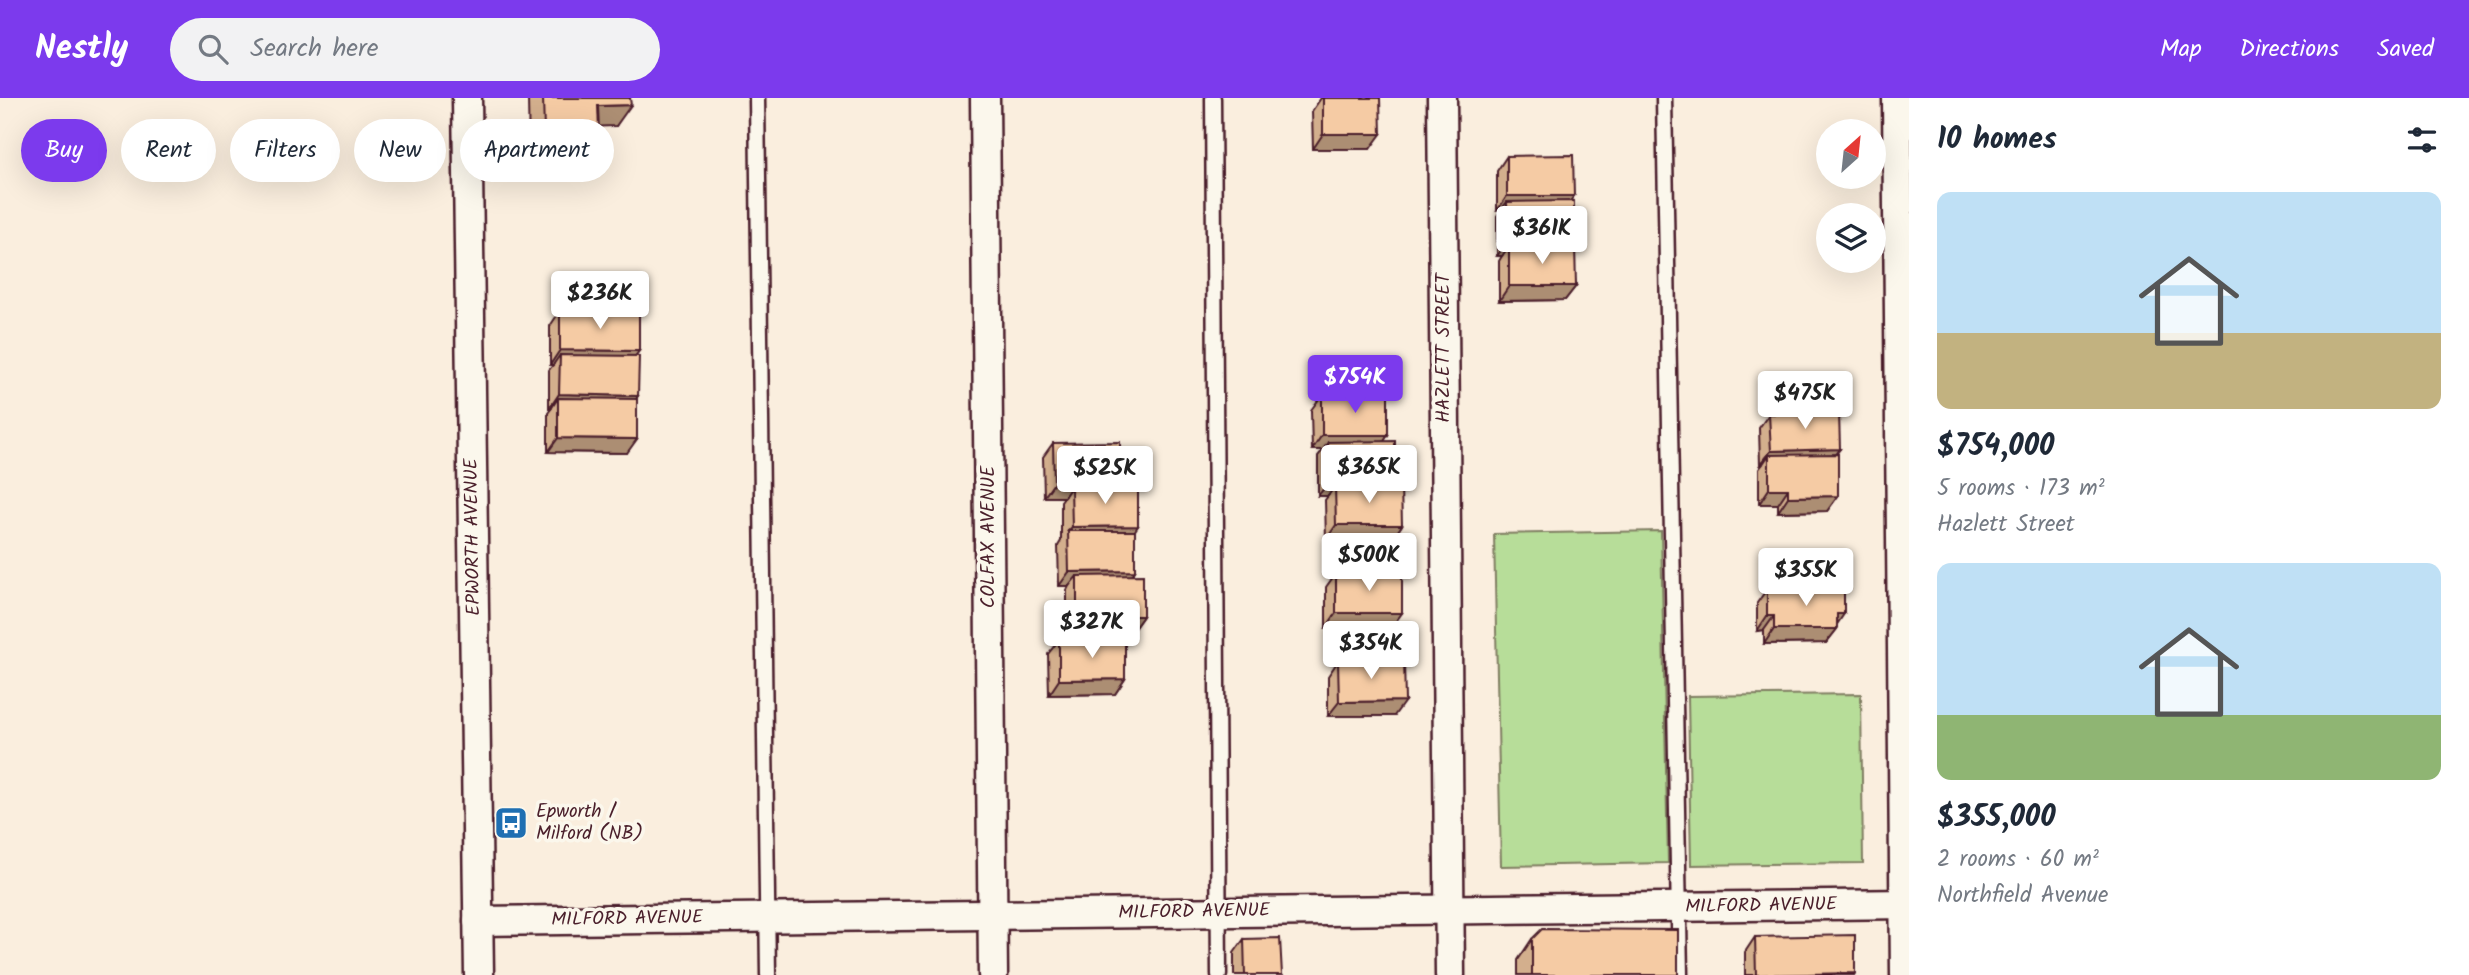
<!DOCTYPE html>
<html lang="en">
<head>
<meta charset="utf-8">
<style>
  body { margin:0; font-family:Kalam,sans-serif; background:#f2f2f3; color:#1f2937; height:100vh; display:flex; flex-direction:column; font-size:26px; white-space:nowrap }
  * { box-sizing:border-box; margin:0 }
  p { font-size:23px; color:#747a83 }
  .icon { flex:none; width:38px; height:38px; fill:none; stroke:currentColor; stroke-width:2; stroke-linecap:round; stroke-linejoin:round }
  .map { position:relative; flex:1; overflow:hidden }
  .side { display:flex; flex-direction:column; background:#fff; width:560px }
  .side>* { flex:none }
  .top-card { position:absolute; left:21px; top:21px; width:665px; height:63px; display:flex; gap:14px }
  .needle { width:46px; rotate:27deg }
  .tools { position:absolute; left:1816px; top:21px; display:grid; gap:14px }
  .tools a { display:grid; place-items:center; width:70px; height:70px; border-radius:50%; background:#fff; box-shadow:0 7px 28px #0002; font-size:35px }
  .price { position:absolute; translate:-50% -60px; padding:0 16px; border-radius:7px; background:#fff; color:#222; font-size:23px; line-height:46px; filter:drop-shadow(0 2px 4px #0008) }
  .price::after { content:''; position:absolute; left:50%; top:42px; width:21px; height:16px; margin-left:-10px; background:inherit; clip-path:polygon(0 0,100% 0,50% 100%) }
  .price.selected { background:#7c3aed; color:#fff }
  ul { padding:0; list-style:none }
  li { display:grid; align-content:center; gap:14px; height:371px; padding:0 28px }
  li span { display:grid; place-items:center; height:217px; border-radius:14px; color:#555 }
  li>.icon { margin-inline-start:auto }
  span .icon { width:126px; height:126px; fill:#fffc; stroke-width:1 }
  li b { font-size:30px }
  h2 { display:flex; justify-content:space-between; align-items:center; height:84px; padding:0 28px; font-size:30px }
  .chip { padding:0 24px; border-radius:32px; background:#fff; box-shadow:0 7px 28px #0002; font-size:24px; line-height:63px }
  .chip.selected { background:#7c3aed; color:#fff }
  header { display:flex; align-items:center; gap:42px; box-sizing:border-box; height:98px; padding:0 35px; background:#7c3aed; color:#fff }
  header strong { font-size:33px }
  nav { display:flex; gap:38px; margin-inline-start:auto; font-size:24px }
  .search { width:490px; height:63px; background:#f2f2f3; display:flex; align-items:center; gap:18px; box-sizing:border-box; padding:0 24px; border-radius:38px; color:#747a83; font-size:26px }
  main { display:flex; flex:1; min-height:0 }
  .map>svg:first-child { display:block }
  .green { fill:#b7dd99; stroke:#807e62; stroke-width:2 }
  .lines { fill:none; stroke-linecap:round; stroke-linejoin:round }
  .service-casing { stroke:#4a1f2b; stroke-width:19 }
  .minor-casing { stroke:#4a1f2b; stroke-width:33 }
  .service { stroke:#fbf7ec; stroke-width:14 }
  .minor { stroke:#fbf7ec; stroke-width:28 }
  .wall { fill:#d3af8d; stroke:#4a1f2b; stroke-width:2 }
  .shaded-wall { fill:#ac8e73; stroke:#4a1f2b; stroke-width:2 }
  .building { fill:#f5cba4; stroke:#4a1f2b; stroke-width:2 }
  .labels { text-anchor:middle; dominant-baseline:central; stroke-width:7; stroke-linejoin:round; paint-order:stroke }
  .street-label { font-size:19px; fill:#4a1f2b; stroke:#fbf7ec }
  .poi-label { font-size:19px; fill:#4a1f2b; stroke:#fbf7ec; text-anchor:start }
</style>
</head>
<body>
<header>
<strong>Nestly</strong>
<div class="search"><svg class="icon" aria-label="search" viewBox="0 0 24 24"><circle cx="10" cy="10" r="6"/><path d="M15 15l6 6"/></svg>Search here</div>
<nav><a>Map</a><a>Directions</a><a>Saved</a></nav>
</header>
<main>
<div class="map">
<svg width="1909" height="877" viewBox="0 0 1909 877">
  <rect width="100%" height="100%" fill="#faeede"/>
  <filter id="ink" filterUnits="userSpaceOnUse"><feTurbulence type="fractalNoise" baseFrequency=".0143" numOctaves="2"/><feDisplacementMap in="SourceGraphic" scale="14" xChannelSelector="R" yChannelSelector="G"/><feConvolveMatrix kernelMatrix="1 2 1 2 8 2 1 2 1" color-interpolation-filters="sRGB"/></filter>
  <g filter="url(#ink)">
    <!-- green -->
    <g class="green">
      <path d="M1661 433 1668 765 1501 768 1494 436Z"/>
      <path d="M1861 596 1863 765 1691 767 1688 598Z"/>
    </g>
    <g class="lines">
      <defs>
        <g id="service">
          <path d="M757 0 768 877"/>
          <path d="M1213 0 1219 877"/>
          <path d="M1664 0 1680 877"/>
        </g>
        <g id="minor">
          <path d="M467 0 479 877"/>
          <path d="M985 0 993 877"/>
          <path d="M1442 0 1450 877"/>
          <path d="M1897 0 1905 877"/>
          <path d="M478 823 1909 806"/>
        </g>
      </defs>
      <!-- service casing -->
      <use href="#service" class="service-casing"/>
      <!-- minor casing -->
      <use href="#minor" class="minor-casing"/>
      <!-- service -->
      <use href="#service" class="service"/>
      <!-- minor -->
      <use href="#minor" class="minor"/>
    </g>
    <!-- wall -->
    <g class="wall">
      <path d="M528 0H630L616 28H599L584 53 529 54Z"/>
      <path d="M1321 0H1380L1370 51H1313L1312 13Z"/>
      <path d="M1507 58 1570 103 1571 147 1576 188 1565 202 1499 203V163L1502 158H1497V118L1500 113H1497V73Z"/>
      <path d="M560 213 639 253 635 258 636 301 627 355 548 354V315L551 311H549V272L553 267H550V228Z"/>
      <path d="M1322 297 1388 337 1384 343 1402 427 1392 442H1326L1325 402 1328 398H1318V358L1323 352H1312L1311 312Z"/>
      <path d="M1769 316 1836 356 1838 398 1827 413 1778 414V406H1759V371L1762 367H1760L1759 330Z"/>
      <path d="M1053 345 1120 384 1117 388 1135 433V473L1132 477 1143 518 1133 532H1067V492L1069 488H1059L1058 448 1061 443V403L1064 399H1044L1043 359Z"/>
      <path d="M1336 475 1392 529 1326 530V489Z"/>
      <path d="M1767 491 1837 527V531L1826 545 1764 546V532L1757 533V505Z"/>
      <path d="M1059 542 1125 581 1115 596 1049 597 1048 556Z"/>
      <path d="M1338 563 1394 618H1328V578Z"/>
      <path d="M1755 839 1855 875 1854 877H1745V854Z"/>
      <path d="M1244 841 1282 877H1234V855Z"/>
      <path d="M1532 841 1678 877H1518V862Z"/>
    </g>
    <!-- shaded-wall -->
    <g class="shaded-wall">
      <path d="M631 7 616 28 583 29 598 8Z"/>
      <path d="M599 32 584 53 529 54 544 33Z"/>
      <path d="M1323 36H1381L1370 51H1313Z"/>
      <path d="M1507 98H1574L1563 112 1507 104 1500 113H1497Z"/>
      <path d="M1508 143H1574L1564 158 1509 148 1502 158H1497Z"/>
      <path d="M1509 188H1576L1565 202 1499 203Z"/>
      <path d="M560 252 639 253 628 268 560 257 553 267H550Z"/>
      <path d="M559 296 638 298 628 313 558 300 551 311H549Z"/>
      <path d="M1322 337H1388L1378 352 1328 344 1323 352H1312Z"/>
      <path d="M558 340 637 341 627 355 548 354Z"/>
      <path d="M1840 351 1829 366 1769 357 1762 367H1760L1771 353Z"/>
      <path d="M1395 383 1385 398 1335 388 1328 398H1318L1329 384Z"/>
      <path d="M1120 384 1110 399 1071 389 1064 399H1044L1054 385Z"/>
      <path d="M1769 391H1788L1778 406H1759Z"/>
      <path d="M1838 398 1827 413 1778 414 1788 399Z"/>
      <path d="M1336 427H1402L1392 442H1326Z"/>
      <path d="M1138 428 1128 443 1068 433 1072 429Z"/>
      <path d="M1135 473 1125 488 1077 478 1069 488H1059L1069 474Z"/>
      <path d="M1336 515H1402L1392 529 1326 530Z"/>
      <path d="M1837 516H1844L1834 531H1837L1826 545 1764 546 1774 531Z"/>
      <path d="M1077 518H1143L1133 532H1067Z"/>
      <path d="M1767 518H1774L1764 532 1757 533Z"/>
      <path d="M1125 581 1115 596 1049 597 1059 582Z"/>
      <path d="M1405 603 1394 618H1328L1339 604Z"/>
      <path d="M1855 875 1854 877H1757Z"/>
    </g>
    <!-- building -->
    <g class="building">
      <path d="M543 0H630L631 7 598 8 599 32 544 33Z"/>
      <path d="M1323 0H1380L1381 36H1323Z"/>
      <path d="M1573 57 1574 98H1507V58Z"/>
      <path d="M1574 103V143H1508L1507 104Z"/>
      <path d="M1575 147 1576 188H1509V148Z"/>
      <path d="M560 213 639 214V253L560 252Z"/>
      <path d="M560 257 639 258 638 298 559 296Z"/>
      <rect x="1322" y="297" width="66" height="40"/>
      <path d="M558 300 637 301V341L558 340Z"/>
      <path d="M1839 314 1840 351 1771 353 1769 316Z"/>
      <path d="M1395 343V383L1329 384 1328 344Z"/>
      <path d="M1120 344V384L1054 385 1053 345Z"/>
      <path d="M1838 356V398L1788 399V391H1769V357Z"/>
      <path d="M1401 387 1402 427H1336L1335 388Z"/>
      <path d="M1138 388V428L1072 429 1071 389Z"/>
      <path d="M1068 433H1135V473L1069 474Z"/>
      <path d="M1402 474V515H1336V475Z"/>
      <path d="M1143 477V518H1077V478Z"/>
      <path d="M1844 490V516H1837V531H1774V518H1767V491Z"/>
      <path d="M1125 541V581L1059 582V542Z"/>
      <path d="M1338 563H1404L1405 603 1339 604Z"/>
      <path d="M1542 831 1678 832V877H1532V841Z"/>
      <path d="M1855 837V875L1756 877 1755 839Z"/>
      <path d="M1280 840 1282 877H1245L1244 841Z"/>
    </g>
  </g>
  <!-- icons -->
  <defs>
    <symbol id="bus-square" viewBox="-11 -11 22 22"><rect x="-9" y="-9" width="18" height="18" rx="4" fill="#1f6fb2" stroke="#fbf7ec"/><path d="M-5-6H5V4H4V6H2V4H-2V6H-4V4H-5ZM-3.5-4V0h7V-4ZM-3.5 1.2v1.5H-2V1.2ZM2 1.2v1.5H3.5V1.2Z" fill="#fff"/></symbol>
  </defs>
  <g fill-rule="evenodd">
    <use href="#bus-square" x="492" y="706" width="38" height="38"/>
  </g>
  <g class="labels">
    <!-- street labels -->
    <g class="street-label">
      <text transform="translate(1444 250) rotate(-90)">HAZLETT STREET</text>
      <text transform="translate(473 439) rotate(-91)">EPWORTH AVENUE</text>
      <text transform="translate(989 439) rotate(-90)">COLFAX AVENUE</text>
      <text transform="translate(1761 808) rotate(-1)">MILFORD AVENUE</text>
      <text transform="translate(1194 814) rotate(-1)">MILFORD AVENUE</text>
      <text transform="translate(627 821) rotate(-1)">MILFORD AVENUE</text>
    </g>
    <!-- poi labels -->
    <g class="poi-label">
      <text x="536" y="714">Epworth /<tspan x="536" dy="22">Milford (NB)</tspan></text>
    </g>
  </g>
</svg>
<div class="tools">
<a><svg class="needle" viewBox="-14 -14 28 28"><path d="M0-13l5 13h-10z" fill="#e53935"/><path d="M0 13l5-13h-10z" fill="#747a83"/></svg></a>
<a><svg class="icon" aria-label="layers" viewBox="0 0 24 24"><path d="M12 4l9 5-9 5-9-5zM3 14l9 5 9-5"/></svg></a>
</div>
<b class="price" style="left:1542px;top:168px">$361K</b>
<b class="price" style="left:600px;top:233px">$236K</b>
<b class="price selected" style="left:1355px;top:317px">$754K</b>
<b class="price" style="left:1805px;top:333px">$475K</b>
<b class="price" style="left:1369px;top:407px">$365K</b>
<b class="price" style="left:1105px;top:408px">$525K</b>
<b class="price" style="left:1369px;top:495px">$500K</b>
<b class="price" style="left:1806px;top:510px">$355K</b>
<b class="price" style="left:1092px;top:562px">$327K</b>
<b class="price" style="left:1371px;top:583px">$354K</b>
<div class="top-card">
<a class="chip selected">Buy</a>
<a class="chip">Rent</a>
<a class="chip">Filters</a>
<a class="chip">New</a>
<a class="chip">Apartment</a>
</div>
</div>
<section class="side">
<h2>10 homes<svg class="icon" aria-label="filters" viewBox="0 0 24 24"><path d="M4 7h16M4 17h16"/><circle cx="9" cy="7" r="2"/><circle cx="15" cy="17" r="2"/></svg></h2>
<ul>
<li><span style="background:linear-gradient(#bfe0f5 65%,#c2b280 0)"><svg class="icon" aria-label="home" viewBox="0 0 24 24"><path d="M3 11l9-7 9 7M6 9v11h12V9"/></svg></span><div><b>$754,000</b><p>5 rooms · 173 m²</p><p>Hazlett Street</p></div></li>
<li><span style="background:linear-gradient(#bfe0f5 70%,#8fb573 0)"><svg class="icon" aria-label="home" viewBox="0 0 24 24"><path d="M3 11l9-7 9 7M6 9v11h12V9"/></svg></span><div><b>$355,000</b><p>2 rooms · 60 m²</p><p>Northfield Avenue</p></div></li>
</ul>
</section>
</main>
</body>
</html>
